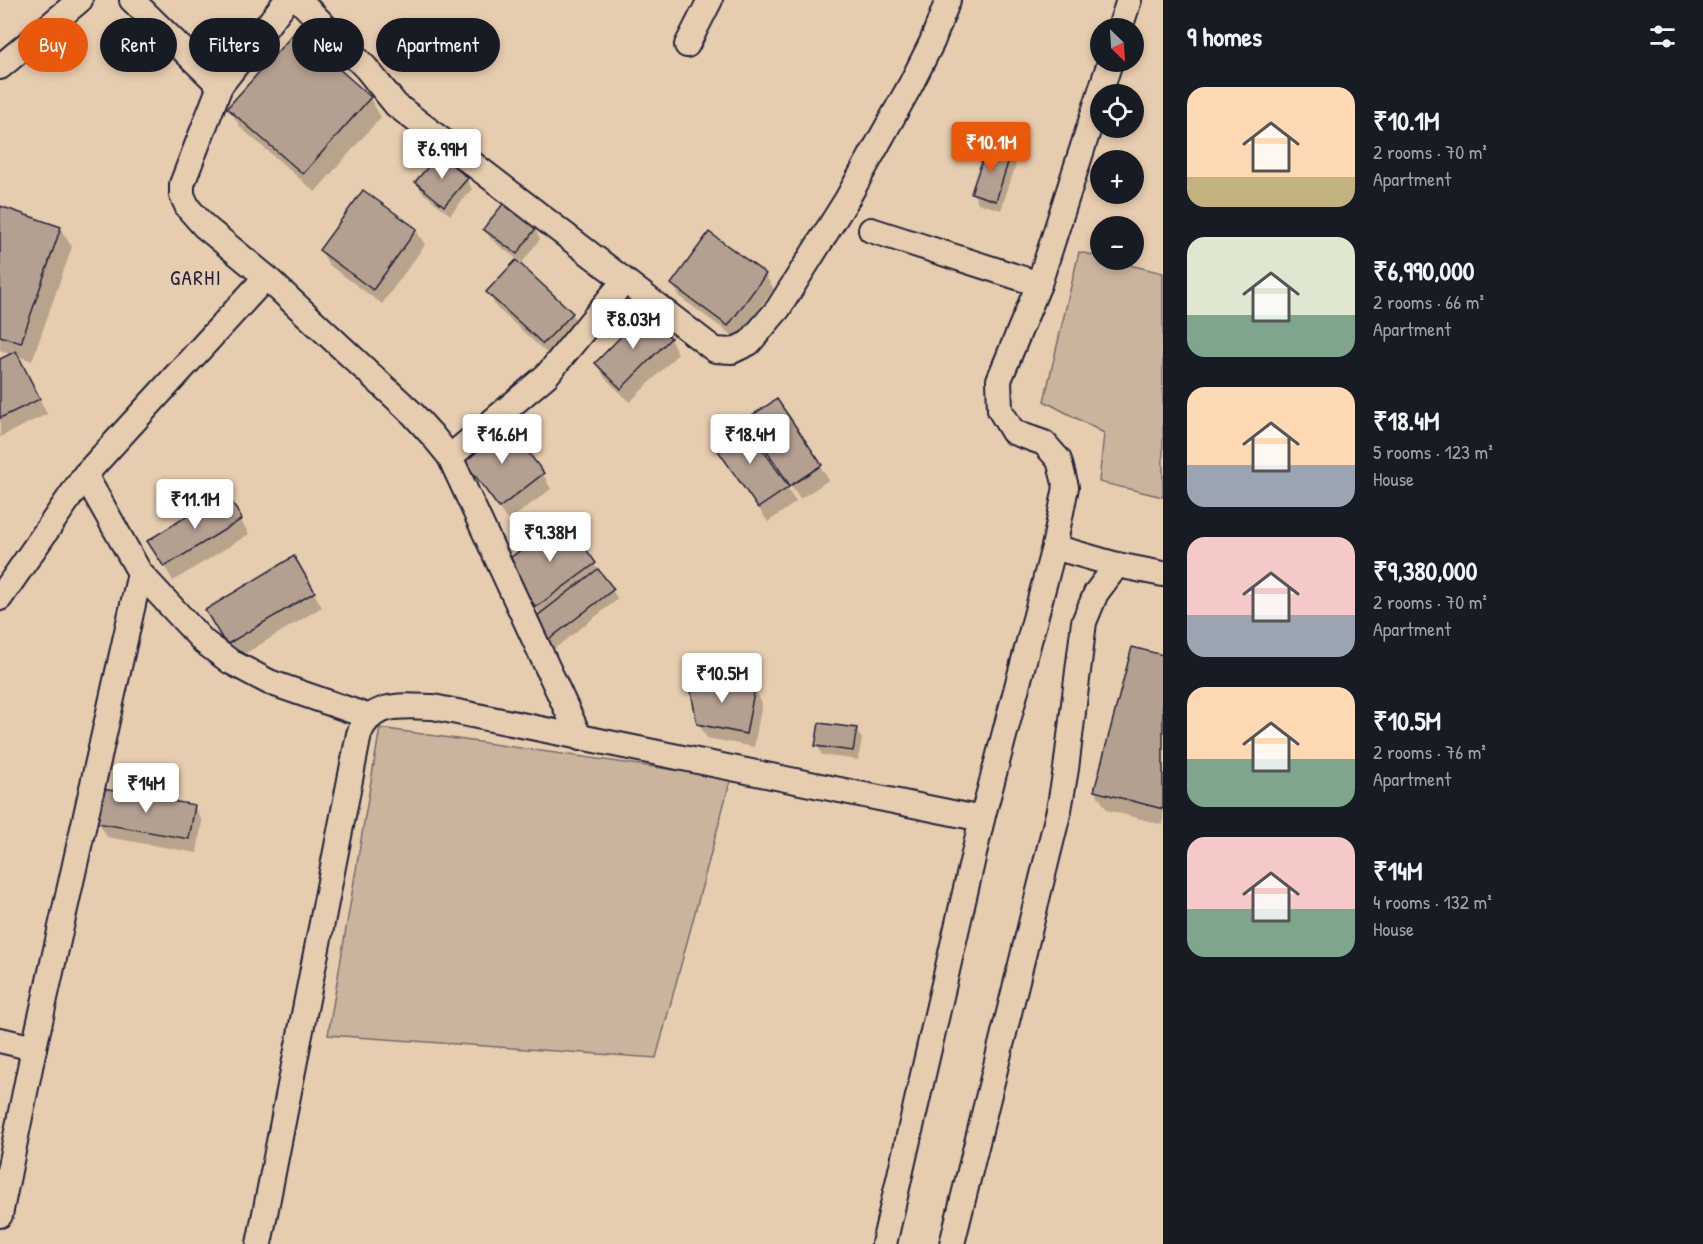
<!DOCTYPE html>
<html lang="en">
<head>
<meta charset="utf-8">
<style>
  body { margin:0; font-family:"Patrick Hand",sans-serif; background:#242831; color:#f1f3f6; height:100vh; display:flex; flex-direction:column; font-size:22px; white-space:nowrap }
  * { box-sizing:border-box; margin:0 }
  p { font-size:20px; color:#9ea1a6 }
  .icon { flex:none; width:33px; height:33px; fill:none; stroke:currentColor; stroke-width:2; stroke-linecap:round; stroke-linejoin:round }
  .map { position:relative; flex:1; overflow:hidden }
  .side { display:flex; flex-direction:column; background:#171b24; width:540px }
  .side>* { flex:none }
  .guide { position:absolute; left:18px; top:18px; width:570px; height:54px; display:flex; gap:12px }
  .needle { width:39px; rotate:155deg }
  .controls { position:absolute; left:1090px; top:18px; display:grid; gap:12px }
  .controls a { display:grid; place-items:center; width:54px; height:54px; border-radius:50%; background:#171b24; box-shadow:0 3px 9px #0003; font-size:30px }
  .price { position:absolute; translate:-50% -51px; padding:0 14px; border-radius:6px; background:#fff; color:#222; font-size:20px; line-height:39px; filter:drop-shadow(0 2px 3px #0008) }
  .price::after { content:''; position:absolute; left:50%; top:36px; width:18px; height:14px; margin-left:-9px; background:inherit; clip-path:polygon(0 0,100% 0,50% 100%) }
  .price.selected { background:#ea580c; color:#fff }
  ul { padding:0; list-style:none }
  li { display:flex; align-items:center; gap:18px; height:150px; padding:0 24px }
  li span { display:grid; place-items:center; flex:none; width:168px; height:120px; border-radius:18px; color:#555 }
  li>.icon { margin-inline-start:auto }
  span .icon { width:72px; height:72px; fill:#fffc; stroke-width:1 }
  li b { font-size:26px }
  h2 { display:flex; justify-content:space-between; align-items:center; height:72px; padding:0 24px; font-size:26px }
  .pill { padding:0 21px; border-radius:27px; background:#171b24; box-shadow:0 3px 9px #0003; font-size:21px; line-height:54px }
  .pill.selected { background:#ea580c; color:#fff }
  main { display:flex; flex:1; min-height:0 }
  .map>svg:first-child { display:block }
  .green { fill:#cab49e; stroke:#766b6c; stroke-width:1.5 }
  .shadow { fill:#0003 }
  .building { fill:#b4a091; stroke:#22223b; stroke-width:1.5 }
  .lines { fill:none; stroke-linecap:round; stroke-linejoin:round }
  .street-casing { stroke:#22223b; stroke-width:28 }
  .street { stroke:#e7cdaf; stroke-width:24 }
  .labels { text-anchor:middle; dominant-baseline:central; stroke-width:4.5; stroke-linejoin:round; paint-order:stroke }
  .quarter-label { font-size:21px; letter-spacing:1.5px; fill:#22223b; stroke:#e7cdaf }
</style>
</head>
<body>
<main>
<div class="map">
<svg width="1163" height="1244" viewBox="0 0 1163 1244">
  <rect width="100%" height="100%" fill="#e7cdaf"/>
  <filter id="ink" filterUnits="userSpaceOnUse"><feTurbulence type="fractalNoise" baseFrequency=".0167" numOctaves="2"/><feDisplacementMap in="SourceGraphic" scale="12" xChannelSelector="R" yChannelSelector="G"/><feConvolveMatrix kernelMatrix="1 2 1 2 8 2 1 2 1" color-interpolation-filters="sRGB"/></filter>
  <g filter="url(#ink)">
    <!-- green -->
    <g class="green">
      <path d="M1079 252 1101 257V260H1109L1163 273V497L1099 482 1104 433 1044 401Z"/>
      <path d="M380 728 731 778 656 1058 328 1035Z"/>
    </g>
    <!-- shadow -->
    <g class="shadow">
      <path d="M370 98 381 117 315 192 240 127 229 108Z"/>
      <path d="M1010 155 1016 164 1001 210 978 203 973 193Z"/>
      <path d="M467 179 472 189 450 215 422 192 417 183Z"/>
      <path d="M363 192 416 230 425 245 382 304 329 265 321 251Z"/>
      <path d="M503 206 535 229 540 239 522 263 491 239 485 230Z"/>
      <path d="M0 208 60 228 72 247 32 361 18 356 47 414 0 437V360L12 355 0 350Z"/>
      <path d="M765 275 774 289 737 339 681 298 672 284Z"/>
      <path d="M488 292 572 314 580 328 552 358 496 307Z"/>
      <path d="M645 314 670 339 678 354 630 402 605 378 596 363Z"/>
      <path d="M743 423 796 502 768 522 714 443Z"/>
      <path d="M506 425 543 474 551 489 508 521 471 472 463 458Z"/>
      <path d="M756 434 820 466 829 480 800 499Z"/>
      <path d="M225 494 249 534 173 581 150 541Z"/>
      <path d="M564 521 618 599 554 649 539 630 541 615 514 578Z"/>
      <path d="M294 559 322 607 236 659 207 610Z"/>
      <path d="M1163 657V825L1107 810 1095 791Z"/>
      <path d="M754 688 762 703 754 747 707 738 698 723Z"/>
      <path d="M856 730 862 739 858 760 822 755 817 745Z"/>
      <path d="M194 806 202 821 197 853 107 837 99 823Z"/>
    </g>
    <!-- building -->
    <g class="building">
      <path d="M296 31 371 97 303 174 227 108Z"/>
      <path d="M987 146 1011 153 996 201 971 193Z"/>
      <path d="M439 154 468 178 444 206 415 182Z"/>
      <path d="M363 190 417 229 373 290 319 250Z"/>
      <path d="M503 204 536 228 517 254 483 229Z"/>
      <path d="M0 206 61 227 21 343 0 336Z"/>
      <path d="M709 232 766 274 728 326 671 284Z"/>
      <path d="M516 260 573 313 543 344 486 292Z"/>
      <path d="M645 312 671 338 621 389 595 363Z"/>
      <path d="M16 351 40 399 0 418V359Z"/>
      <path d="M777 399 822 465 790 486 746 419Z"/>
      <path d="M743 421 789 487 758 508 712 442Z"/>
      <path d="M506 423 544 473 499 508 461 457Z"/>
      <path d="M226 492 242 519 164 567 147 541Z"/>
      <path d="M564 519 596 563 536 607 503 563Z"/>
      <path d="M294 556 315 592 226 645 205 610Z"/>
      <path d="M598 569 614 589 548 640 532 620Z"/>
      <path d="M1132 647 1163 655V809L1094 791Z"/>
      <path d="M688 675 755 687 746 734 697 724Z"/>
      <path d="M819 723 857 728 853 751 815 746Z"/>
      <path d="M103 789 195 805 189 839 97 823Z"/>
    </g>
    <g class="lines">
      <defs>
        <g id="street">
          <path d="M132 0 220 86"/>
          <path d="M287 0 220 86 182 184V195L188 208 204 226 266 277 412 413 432 435 450 457 580 738"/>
          <path d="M299 0 366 68 396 105 715 350 732 351 749 343 778 309 846 201 911 84 932 42 948 0"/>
          <path d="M1120 28 1129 0"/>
          <path d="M687 45 710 0"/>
          <path d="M0 67 80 0"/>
          <path d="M871 230 1039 284"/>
          <path d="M450 457 547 375 624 281"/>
          <path d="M85 475 140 573 204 642 231 662 269 682 370 717"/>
          <path d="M1054 547 1117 565 1163 574"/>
          <path d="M0 598 85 475 266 277"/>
          <path d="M0 1040 34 1048"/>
          <path d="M0 1215 34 1048 140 573"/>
          <path d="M259 1244 359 734C371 701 404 706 433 707L982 819"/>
          <path d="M884 1244 982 819 1054 547 1066 487 1059 460 1044 443 1013 432 1000 410 999 380 1039 284 1110 62"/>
          <path d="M952 1244 1059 810 1066 769 1084 622 1096 593 1117 565"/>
        </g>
      </defs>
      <!-- street casing -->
      <use href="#street" class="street-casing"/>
      <!-- street -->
      <use href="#street" class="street"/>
    </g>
  </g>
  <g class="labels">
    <!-- quarter labels -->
    <g class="quarter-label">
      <text x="196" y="277">GARHI</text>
    </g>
  </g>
</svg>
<div class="controls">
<a><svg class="needle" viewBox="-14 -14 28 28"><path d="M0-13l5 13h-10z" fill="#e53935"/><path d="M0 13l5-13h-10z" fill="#9ea1a6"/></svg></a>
<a><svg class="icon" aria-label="locate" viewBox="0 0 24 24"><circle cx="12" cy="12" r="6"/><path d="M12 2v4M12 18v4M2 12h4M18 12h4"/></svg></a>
<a>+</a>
<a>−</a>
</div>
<b class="price selected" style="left:991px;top:173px">₹10.1M</b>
<b class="price" style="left:442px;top:180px">₹6.99M</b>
<b class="price" style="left:633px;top:350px">₹8.03M</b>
<b class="price" style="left:502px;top:465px">₹16.6M</b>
<b class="price" style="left:750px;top:465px">₹18.4M</b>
<b class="price" style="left:195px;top:530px">₹11.1M</b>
<b class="price" style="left:550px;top:563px">₹9.38M</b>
<b class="price" style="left:722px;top:704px">₹10.5M</b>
<b class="price" style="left:146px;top:814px">₹14M</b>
<div class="guide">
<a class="pill selected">Buy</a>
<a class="pill">Rent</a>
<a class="pill">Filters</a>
<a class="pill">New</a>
<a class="pill">Apartment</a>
</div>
</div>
<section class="side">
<h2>9 homes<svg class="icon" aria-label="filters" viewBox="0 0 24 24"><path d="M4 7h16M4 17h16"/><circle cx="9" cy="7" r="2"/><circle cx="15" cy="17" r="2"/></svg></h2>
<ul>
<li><span style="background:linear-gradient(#ffd9b3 75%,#c2b280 0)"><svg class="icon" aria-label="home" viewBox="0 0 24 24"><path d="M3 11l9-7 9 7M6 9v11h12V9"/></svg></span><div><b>₹10.1M</b><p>2 rooms · 70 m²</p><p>Apartment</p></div></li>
<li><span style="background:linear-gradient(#dfe7d0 65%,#7fa58c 0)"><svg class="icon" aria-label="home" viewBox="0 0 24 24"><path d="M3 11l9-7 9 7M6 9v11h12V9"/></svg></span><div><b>₹6,990,000</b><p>2 rooms · 66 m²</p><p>Apartment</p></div></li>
<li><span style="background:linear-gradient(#ffd9b3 65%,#9aa5b1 0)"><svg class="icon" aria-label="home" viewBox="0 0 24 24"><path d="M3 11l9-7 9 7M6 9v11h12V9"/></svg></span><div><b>₹18.4M</b><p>5 rooms · 123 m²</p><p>House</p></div></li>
<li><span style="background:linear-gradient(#f6c9c9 65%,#9aa5b1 0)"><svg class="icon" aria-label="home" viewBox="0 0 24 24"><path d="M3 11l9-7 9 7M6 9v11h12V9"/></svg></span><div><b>₹9,380,000</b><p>2 rooms · 70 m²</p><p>Apartment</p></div></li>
<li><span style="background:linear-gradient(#ffd9b3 60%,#7fa58c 0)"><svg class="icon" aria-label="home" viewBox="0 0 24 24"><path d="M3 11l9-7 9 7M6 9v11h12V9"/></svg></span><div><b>₹10.5M</b><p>2 rooms · 76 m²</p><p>Apartment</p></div></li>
<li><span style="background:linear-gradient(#f6c9c9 60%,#7fa58c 0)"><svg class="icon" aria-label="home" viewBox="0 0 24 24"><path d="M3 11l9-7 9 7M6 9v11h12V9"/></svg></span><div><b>₹14M</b><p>4 rooms · 132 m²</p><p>House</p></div></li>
</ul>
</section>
</main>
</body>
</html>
